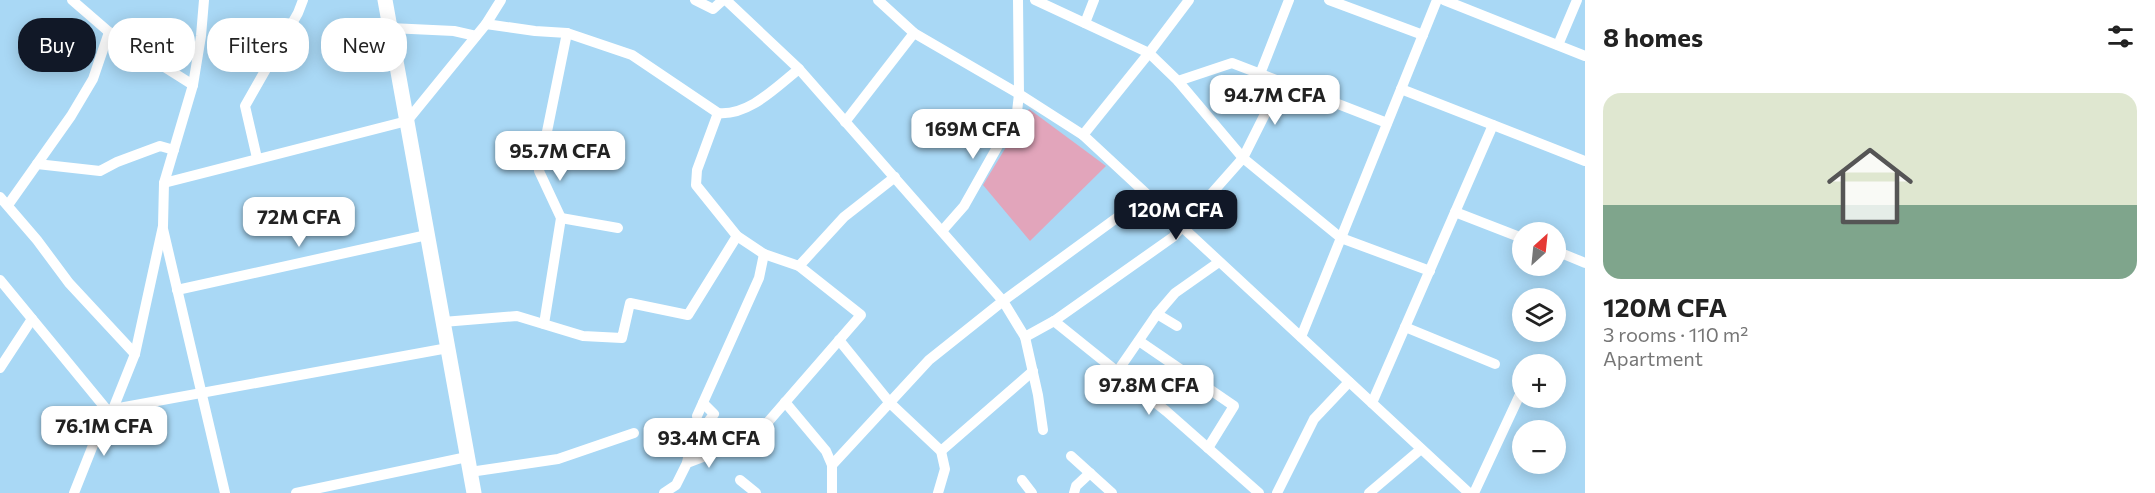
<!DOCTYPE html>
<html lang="en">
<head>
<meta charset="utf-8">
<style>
  body { margin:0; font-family:Commissioner,sans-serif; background:#f6f6f6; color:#222; height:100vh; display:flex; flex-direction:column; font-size:22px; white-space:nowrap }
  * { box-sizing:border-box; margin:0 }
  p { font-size:20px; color:#767676 }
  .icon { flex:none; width:33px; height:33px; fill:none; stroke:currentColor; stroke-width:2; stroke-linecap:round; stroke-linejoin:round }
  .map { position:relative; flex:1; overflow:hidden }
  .drawer { display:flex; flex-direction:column; background:#fff; width:570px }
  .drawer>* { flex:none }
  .banner { position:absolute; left:18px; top:18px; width:570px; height:54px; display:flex; gap:12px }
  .needle { width:39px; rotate:27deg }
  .tools { position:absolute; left:1512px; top:222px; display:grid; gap:12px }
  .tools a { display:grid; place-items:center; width:54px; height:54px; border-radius:50%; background:#fff; box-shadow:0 3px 15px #0003; font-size:30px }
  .price { position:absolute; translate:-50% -51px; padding:0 14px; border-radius:12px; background:#fff; color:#222; font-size:20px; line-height:39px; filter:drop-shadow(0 2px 3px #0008) }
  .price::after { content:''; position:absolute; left:50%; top:36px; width:18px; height:14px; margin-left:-9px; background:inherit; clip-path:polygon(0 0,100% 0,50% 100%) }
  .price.active { background:#111827; color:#fff }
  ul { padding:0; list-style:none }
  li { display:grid; align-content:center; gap:12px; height:318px; padding:0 18px }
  li span { display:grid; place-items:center; height:186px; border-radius:18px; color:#555 }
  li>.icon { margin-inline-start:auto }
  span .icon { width:108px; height:108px; fill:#fffc; stroke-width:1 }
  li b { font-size:26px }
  h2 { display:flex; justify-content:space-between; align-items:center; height:72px; padding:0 18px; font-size:26px }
  .tag { padding:0 21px; border-radius:24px; background:#fff; box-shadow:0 3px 15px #0003; font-size:21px; line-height:54px }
  .tag.active { background:#111827; color:#fff }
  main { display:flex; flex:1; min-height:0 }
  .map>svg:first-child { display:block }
  .green { fill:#e2a5bb }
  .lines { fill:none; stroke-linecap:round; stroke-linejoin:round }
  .minor { stroke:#fff; stroke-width:10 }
  .secondary { stroke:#fff; stroke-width:15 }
</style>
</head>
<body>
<main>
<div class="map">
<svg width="1585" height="493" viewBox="0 0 1585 493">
  <rect width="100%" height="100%" fill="#a9d8f5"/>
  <!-- green -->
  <path class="green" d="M1029 109 1106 166 1030 241 983 185Z"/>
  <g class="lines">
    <!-- minor -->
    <g class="minor">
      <path d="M72 0 109 32 193 85"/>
      <path d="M695 0 713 9 723 0"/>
      <path d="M726 0 799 69"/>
      <path d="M878 0 914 33 1019 94 1083 135 1469 493"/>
      <path d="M1035 0 1149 53 1178 81 1243 158 1281 82"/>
      <path d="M1329 0 1423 35"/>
      <path d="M1444 0 1585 56"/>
      <path d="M1085 23 1094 0"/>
      <path d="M486 24 535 31 567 33 632 55 718 113C749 116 776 87 799 69L1003 301 1025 337 1038 395 1043 430"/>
      <path d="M390 28 454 31 476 36"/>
      <path d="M1558 45 1577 0"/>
      <path d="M1260 74 1289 0"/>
      <path d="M1178 81 1232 63 1387 123"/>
      <path d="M1401 89 1585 161"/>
      <path d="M845 122 914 33"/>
      <path d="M1083 135 1149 53 1189 0"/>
      <path d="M257 158 245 106 298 13 303 0"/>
      <path d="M37 164 100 171 117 162 160 146 174 150"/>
      <path d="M164 183 407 121 486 24 501 0"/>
      <path d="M0 197 37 240 69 283 135 354"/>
      <path d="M8 205 71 116 93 79 109 32"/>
      <path d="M1455 212 1522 238"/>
      <path d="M561 218 618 228"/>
      <path d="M163 229 225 493"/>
      <path d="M942 231 964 206 1017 112 1019 94 1018 0"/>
      <path d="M1556 251 1585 263"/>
      <path d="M799 266 844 217 895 177"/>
      <path d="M0 280 107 410"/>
      <path d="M177 290 427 235"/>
      <path d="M1157 314 1177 326"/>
      <path d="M1054 321 1166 411 1259 493"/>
      <path d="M443 322 517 316 583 336 622 338 630 303 688 315 737 236"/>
      <path d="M544 324 561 218 539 171 567 33"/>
      <path d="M1405 327 1495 364"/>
      <path d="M1025 337 1054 321 1173 237 1243 158 1341 238 1430 271"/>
      <path d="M1301 337 1437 0"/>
      <path d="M839 340 890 403 941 451 945 469 938 493"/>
      <path d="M1139 341 1234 406 1208 448"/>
      <path d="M0 368 32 319"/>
      <path d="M1117 372 1157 314 1175 293 1219 262"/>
      <path d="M785 402 826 451 832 465V493"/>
      <path d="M1372 403 1493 125"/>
      <path d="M113 409 135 354 163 226 164 183 193 85 201 36 204 0"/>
      <path d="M108 410 448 348"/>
      <path d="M697 416 759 278 764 254"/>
      <path d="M941 451 1033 371"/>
      <path d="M1071 456 1112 493"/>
      <path d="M687 463 690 446 714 414 703 403"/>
      <path d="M832 465 929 360 1003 301 1148 195"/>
      <path d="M470 472 558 459 634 433"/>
      <path d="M740 480 756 493"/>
      <path d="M1022 480 1032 493"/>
      <path d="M74 493 107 410"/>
      <path d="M296 493 467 457"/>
      <path d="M664 493 676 485 687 463 755 437 861 315 799 266 764 254 737 236 696 185 697 170 718 113"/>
      <path d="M1074 493 1076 486 1090 473"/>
      <path d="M1277 493 1314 419 1349 382"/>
      <path d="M1369 493 1421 449"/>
      <path d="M1474 493 1522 390"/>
    </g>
    <!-- secondary -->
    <path class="secondary" d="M385 0 474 493"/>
  </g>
</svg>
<div class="tools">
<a><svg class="needle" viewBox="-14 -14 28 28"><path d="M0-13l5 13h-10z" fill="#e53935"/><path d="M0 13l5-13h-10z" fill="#767676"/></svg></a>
<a><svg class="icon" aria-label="layers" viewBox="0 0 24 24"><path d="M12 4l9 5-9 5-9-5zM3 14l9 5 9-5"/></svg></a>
<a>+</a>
<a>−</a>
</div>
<b class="price" style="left:1275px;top:126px">94.7M CFA</b>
<b class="price" style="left:973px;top:160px">169M CFA</b>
<b class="price" style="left:560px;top:182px">95.7M CFA</b>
<b class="price active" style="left:1176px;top:241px">120M CFA</b>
<b class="price" style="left:299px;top:248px">72M CFA</b>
<b class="price" style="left:1149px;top:416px">97.8M CFA</b>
<b class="price" style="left:104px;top:457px">76.1M CFA</b>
<b class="price" style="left:709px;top:469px">93.4M CFA</b>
<div class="banner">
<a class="tag active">Buy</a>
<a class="tag">Rent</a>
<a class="tag">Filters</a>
<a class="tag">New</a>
</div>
</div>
<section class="drawer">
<h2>8 homes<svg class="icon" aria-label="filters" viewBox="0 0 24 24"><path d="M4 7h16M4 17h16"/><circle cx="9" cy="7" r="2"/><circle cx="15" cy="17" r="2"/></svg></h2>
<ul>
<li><span style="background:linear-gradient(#dfe7d0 60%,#7fa58c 0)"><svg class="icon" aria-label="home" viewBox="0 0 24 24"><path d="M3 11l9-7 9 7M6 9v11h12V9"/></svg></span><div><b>120M CFA</b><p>3 rooms · 110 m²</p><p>Apartment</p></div></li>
</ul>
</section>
</main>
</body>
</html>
